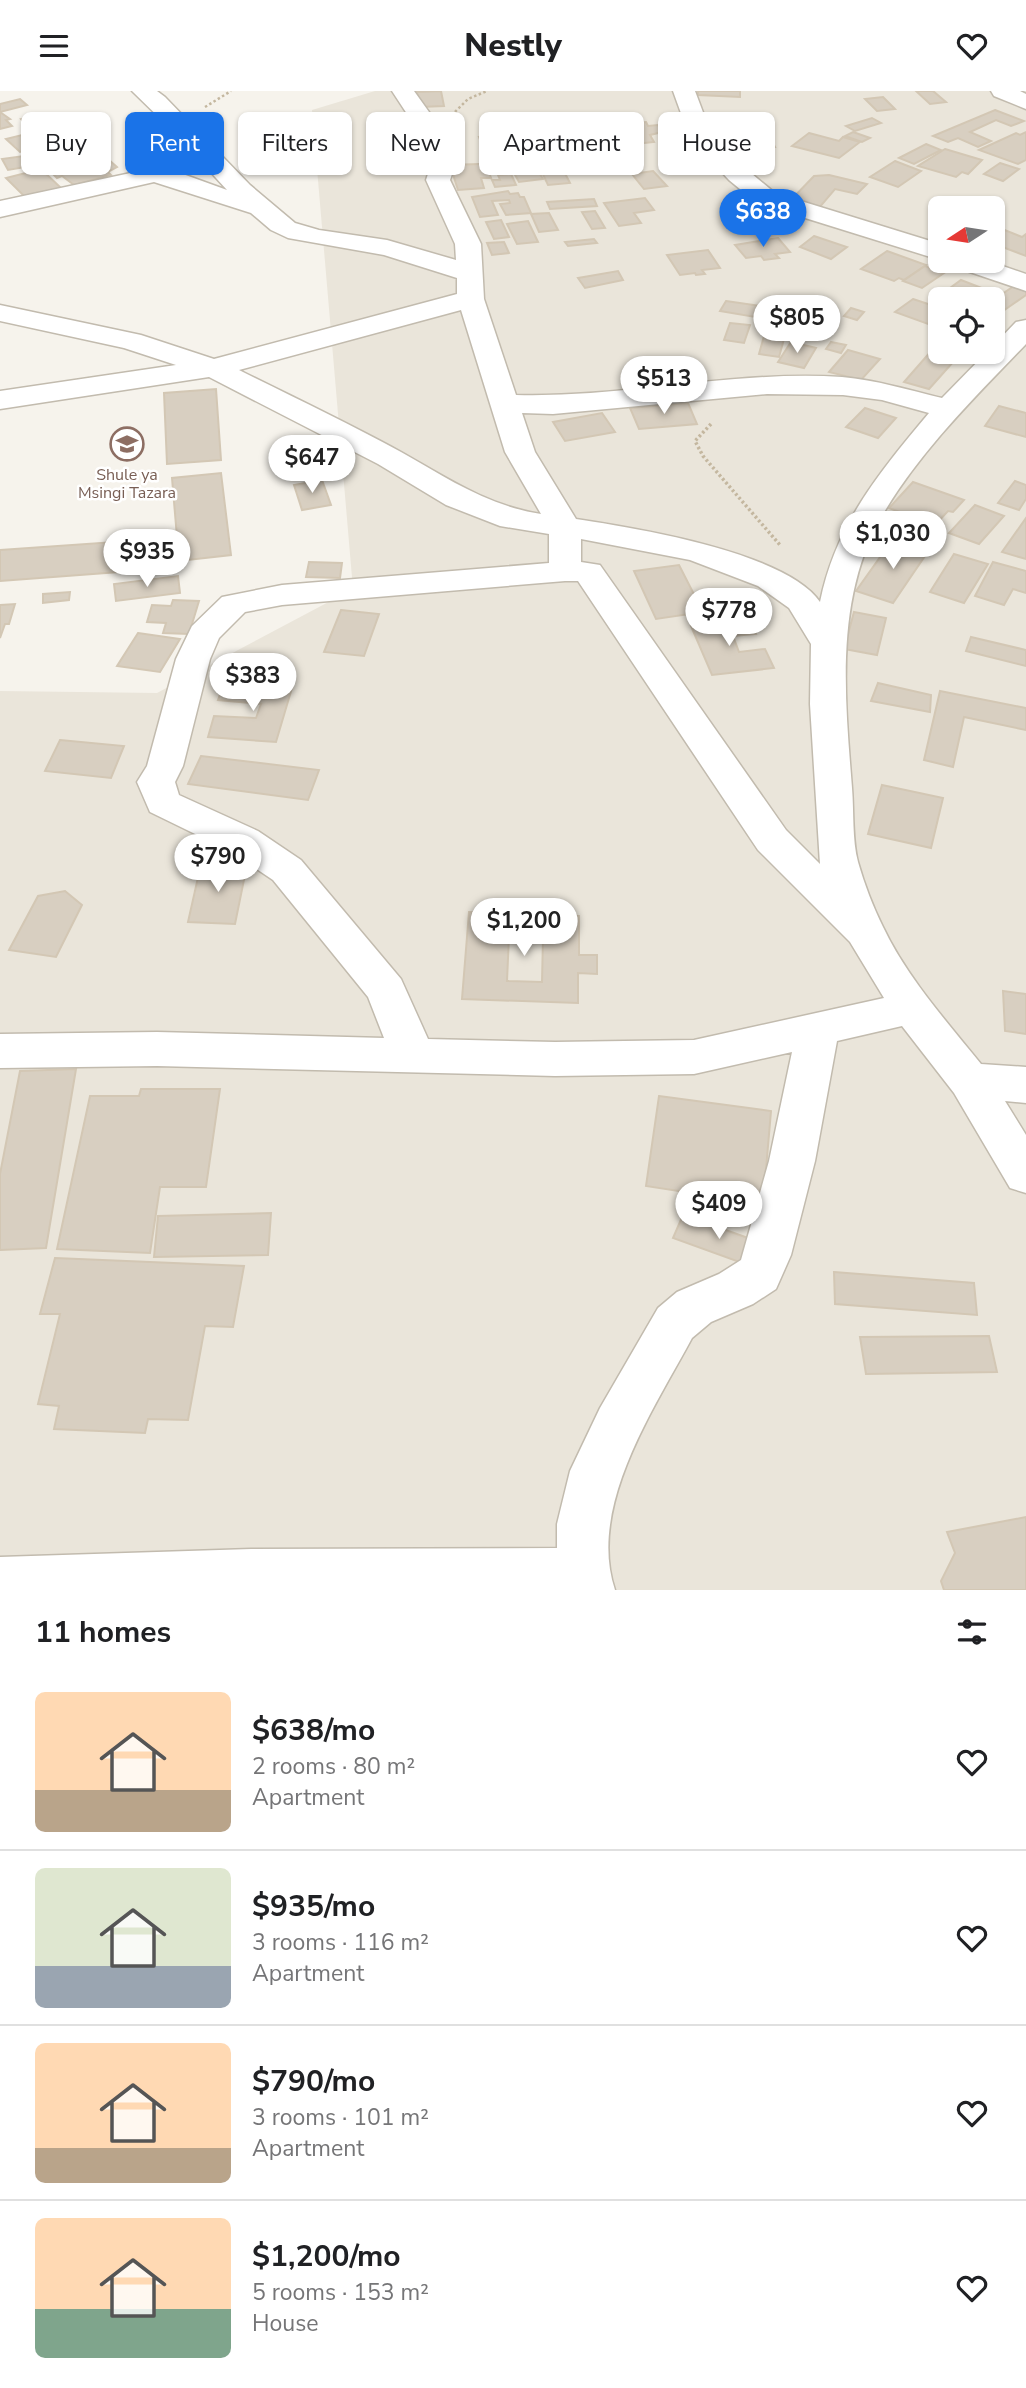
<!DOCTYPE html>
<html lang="en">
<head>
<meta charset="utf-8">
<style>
  body { margin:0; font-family:"Nunito Sans",sans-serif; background:#f2f2f2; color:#202124; height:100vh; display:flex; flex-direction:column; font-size:26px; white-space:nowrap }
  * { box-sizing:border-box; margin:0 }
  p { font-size:23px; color:#757577 }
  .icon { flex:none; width:38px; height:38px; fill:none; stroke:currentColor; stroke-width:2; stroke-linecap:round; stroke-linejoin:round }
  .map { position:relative; height:1499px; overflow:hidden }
  .sheet { display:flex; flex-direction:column; background:#fff; flex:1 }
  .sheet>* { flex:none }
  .hud { position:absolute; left:21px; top:21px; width:985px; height:63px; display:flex; gap:14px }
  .needle { width:46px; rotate:258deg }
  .tools { position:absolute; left:928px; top:105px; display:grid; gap:14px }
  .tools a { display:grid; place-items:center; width:77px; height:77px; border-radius:10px; background:#fff; box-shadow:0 2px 5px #0004; font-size:35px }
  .price { position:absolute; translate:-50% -60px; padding:0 16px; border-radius:24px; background:#fff; color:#222; font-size:23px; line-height:46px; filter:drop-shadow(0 2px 4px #0008) }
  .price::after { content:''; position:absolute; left:50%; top:42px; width:21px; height:16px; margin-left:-10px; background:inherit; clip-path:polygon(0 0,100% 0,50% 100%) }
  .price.active { background:#1a73e8; color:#fff }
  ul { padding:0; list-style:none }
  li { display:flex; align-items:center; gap:21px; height:175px; padding:0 35px }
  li+li { border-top:2px solid #e0e0e0 }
  li span { display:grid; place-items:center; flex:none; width:196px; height:140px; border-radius:10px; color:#555 }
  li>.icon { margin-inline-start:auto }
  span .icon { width:84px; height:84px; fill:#fffc; stroke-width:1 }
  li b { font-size:30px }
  h2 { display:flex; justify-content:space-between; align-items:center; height:84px; padding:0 35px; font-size:30px }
  .chip { padding:0 24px; border-radius:10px; background:#fff; box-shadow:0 2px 5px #0004; font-size:24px; line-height:63px }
  .chip.active { background:#1a73e8; color:#fff }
  header { display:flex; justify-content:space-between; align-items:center; height:91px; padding:0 35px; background:#fff; font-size:32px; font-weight:800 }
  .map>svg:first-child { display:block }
  .residential { fill:#eae5da; fill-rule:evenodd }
  .building { fill:#d8cfc1; stroke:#d3c7b4; stroke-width:2; fill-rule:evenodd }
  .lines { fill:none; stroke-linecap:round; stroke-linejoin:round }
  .street-casing { stroke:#c2bbae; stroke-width:3 }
  .path-far1 { stroke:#c4b79f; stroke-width:2.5; stroke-dasharray:2.5 2.5; stroke-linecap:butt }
  .path { stroke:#c4b79f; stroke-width:3.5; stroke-dasharray:2.5 2.5; stroke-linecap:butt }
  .street { fill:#fff; fill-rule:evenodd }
  .labels { text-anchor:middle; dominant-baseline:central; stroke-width:5; stroke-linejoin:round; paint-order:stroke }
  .far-education-label { font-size:16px; fill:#785e54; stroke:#fff }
</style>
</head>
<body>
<header><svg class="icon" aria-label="menu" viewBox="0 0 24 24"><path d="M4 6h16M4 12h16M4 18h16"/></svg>Nestly<svg class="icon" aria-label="heart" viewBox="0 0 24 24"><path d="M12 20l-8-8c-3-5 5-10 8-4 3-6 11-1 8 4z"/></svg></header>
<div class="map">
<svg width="1026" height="1499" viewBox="0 0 1026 1499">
  <rect width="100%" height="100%" fill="#f6f3ec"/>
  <!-- residential -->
  <path class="residential" d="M375 0H1026V1499H0V600L157 602 353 498 312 19ZM940 117H992V170H940ZM940 208H992V261H940Z"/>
  <!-- building -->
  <g class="building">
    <path d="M441 0 444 15 420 16 417 1Z"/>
    <path d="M698 0H740V6L698 4Z"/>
    <path d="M916 0H933L946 11 930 13Z"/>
    <path d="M883 6 895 18 877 20 865 8Z"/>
    <path d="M20 8 27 14 0 21V13Z"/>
    <path d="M995 19 1024 30 1011 35 996 29 970 41 991 50 978 56 958 47 948 51 933 45Z"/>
    <path d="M0 21 10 28 6 29 12 35 0 38Z"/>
    <path d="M47 22 52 29 26 34 21 28Z"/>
    <path d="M734 25 740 35 705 37 699 28Z"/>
    <path d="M872 27 881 32 855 40 846 35Z"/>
    <path d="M66 28 86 43 51 53 32 38Z"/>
    <path d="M646 31 648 35 658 34 662 41 650 44 654 51 626 54 622 48 616 49 612 41 618 40 615 33Z"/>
    <path d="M760 41 763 46H770L775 56 735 58 733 53 723 54 718 43Z"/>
    <path d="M853 41 870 47 862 51 845 45Z"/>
    <path d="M1026 41V69L1018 73 979 59 1016 42 1020 44Z"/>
    <path d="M529 42 532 49 524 50 527 56 504 58 498 44Z"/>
    <path d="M809 42 839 50 843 46 860 51 839 67 792 55Z"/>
    <path d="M26 43 41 55 20 61 6 48Z"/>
    <path d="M496 45 500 52 482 54 479 46Z"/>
    <path d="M926 53 941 59 914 73 899 67Z"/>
    <path d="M945 58 982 69 968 83 962 81 956 86 918 75Z"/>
    <path d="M31 64 37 74 8 79 2 68Z"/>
    <path d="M108 68 117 76 108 81 111 84 74 94 62 85 57 87 48 78Z"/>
    <path d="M895 70 921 80 898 96 870 86Z"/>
    <path d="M509 72 512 80 489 81 491 87H481L484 97 458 99 450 74Z"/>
    <path d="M1000 72 1019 78 1003 90 984 83Z"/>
    <path d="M560 73 570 92 548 94 539 75Z"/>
    <path d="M535 75 543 88 519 91 514 82 524 81 522 77Z"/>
    <path d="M41 78 61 97 26 107 6 87Z"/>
    <path d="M653 80 667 95 644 98 632 83Z"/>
    <path d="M511 83 516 94 495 96 492 89H500L498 84Z"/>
    <path d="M829 84 867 93 857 103 835 98 819 117 790 110 814 85Z"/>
    <path d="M508 100 510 103 518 102 520 106H524L531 122 506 124 500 113 510 112 509 109 492 110 498 124 480 126 472 106Z"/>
    <path d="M645 107 654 119 634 122 641 132 619 135 604 112Z"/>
    <path d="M594 108 597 115 550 118 547 111Z"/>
    <path d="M595 120 605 137 592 138 582 121Z"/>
    <path d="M549 122 558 139 539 141 531 123Z"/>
    <path d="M501 129 509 146 494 148 486 131Z"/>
    <path d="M528 130 538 151 517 153 507 133Z"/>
    <path d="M997 136 1022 146 1026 143V165L992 152V138Z"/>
    <path d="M814 145 847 156 831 168 800 156Z"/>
    <path d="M778 147 790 161 775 163 779 167 764 169 761 165 746 167 735 154Z"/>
    <path d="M594 148 597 152 568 155 565 151Z"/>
    <path d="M504 151 509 162 492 164 487 152Z"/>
    <path d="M708 159 720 177 702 179 705 183 696 184 695 182 680 184 667 164Z"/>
    <path d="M887 160 926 174 904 189 899 187 894 190 861 178Z"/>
    <path d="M925 175 944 182 922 197 903 190Z"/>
    <path d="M618 180 623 189 585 197 578 187Z"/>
    <path d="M961 189 997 203 989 208H968L946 200Z"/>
    <path d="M1017 193 1026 197V204L993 227 999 230 992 235V210Z"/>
    <path d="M913 208 940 217V224L928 233 895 221Z"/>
    <path d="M726 210 767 216 761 227 720 220Z"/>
    <path d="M851 217 864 221 857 229 844 225Z"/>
    <path d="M730 232 750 234 744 252 724 249Z"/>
    <path d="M764 245 784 248 779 266 759 263Z"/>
    <path d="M940 250V261H962L929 298 904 291Z"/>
    <path d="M791 251 816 257 804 277 778 271Z"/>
    <path d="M831 251 846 254 841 262 826 258Z"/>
    <path d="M848 259 880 268 861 289 829 281Z"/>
    <path d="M216 298 221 369 167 373 164 302Z"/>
    <path d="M688 312 697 333 639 338 630 317Z"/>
    <path d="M999 315 1026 322V346L985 335Z"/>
    <path d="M865 317 896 327 878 347 846 336Z"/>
    <path d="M602 322 615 341 565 350 553 331Z"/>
    <path d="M221 382 231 464 179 470 172 387Z"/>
    <path d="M322 389 331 414 302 419 294 394Z"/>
    <path d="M1015 390 1026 394V408L1019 419 998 412Z"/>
    <path d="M913 391 964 409 953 421 948 420 935 434 889 417Z"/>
    <path d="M975 414 1004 425 979 453 949 442Z"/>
    <path d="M1026 427V468L1002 461Z"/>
    <path d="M172 447V477L0 490V459Z"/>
    <path d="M893 448 929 459 893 512 856 500Z"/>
    <path d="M954 463 988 473 964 512 930 501Z"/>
    <path d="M309 471 342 472 340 487 306 486Z"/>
    <path d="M993 471 1026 480V502L1013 498 1004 514 975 505Z"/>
    <path d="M679 474 703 521 656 528 634 480Z"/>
    <path d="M178 485 180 502 116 510 114 493Z"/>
    <path d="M70 501 69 509 43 512V503Z"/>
    <path d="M173 509 199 510 189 543 163 542 166 532 147 531 152 514 171 515Z"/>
    <path d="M15 513 9 533H5L0 547V514Z"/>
    <path d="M341 519 379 523 364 565 324 561Z"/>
    <path d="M854 521 886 527 877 564 844 558Z"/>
    <path d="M749 528 756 543 733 545 739 561 765 558 774 577 712 584 691 535Z"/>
    <path d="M138 542 180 548 160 581 117 575Z"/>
    <path d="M971 546 1026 559V575L966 560Z"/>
    <path d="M224 592 292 597 276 651 208 646 214 625 256 627 261 613 218 609Z"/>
    <path d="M878 592 931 604 930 621 871 610Z"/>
    <path d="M940 600 1026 617V639L964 626 953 676 924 669Z"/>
    <path d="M60 649 124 655 111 687 45 680Z"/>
    <path d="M201 665 319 679 308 709 188 693Z"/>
    <path d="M882 694 943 707 931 757 868 743Z"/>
    <path d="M201 773 247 774 235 833 188 831Z"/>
    <path d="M65 800 82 814 56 866 9 859 38 805Z"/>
    <path d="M469 821 579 825V864H597V883L578 882V912L462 908ZM509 845 543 846 542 891 507 890Z"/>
    <path d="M1003 900 1026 903V943L1005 940Z"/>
    <path d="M76 978 46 1157 0 1159V1083L20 980Z"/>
    <path d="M141 998H220L206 1096H160L150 1162 57 1158 90 1005H139Z"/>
    <path d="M659 1005 771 1020 763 1113 646 1095Z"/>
    <path d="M271 1122 268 1164 154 1166 158 1125Z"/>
    <path d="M683 1124 765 1153 756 1177 673 1147Z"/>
    <path d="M55 1167 244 1175 233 1236 205 1235 188 1329 148 1328 145 1342 54 1338 59 1315 38 1313 60 1223H40Z"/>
    <path d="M834 1181 974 1192 977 1224 835 1213Z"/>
    <path d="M989 1245 997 1281 866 1283 860 1246Z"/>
    <path d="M1026 1426V1499H944L941 1490 955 1462 947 1441Z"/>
  </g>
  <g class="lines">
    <defs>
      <g id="street">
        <path d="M132 0H157L165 6 250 94 295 132 319 139 387 149 456 169 455 153 426 89 431 74 415 35 392 0H414L439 35 455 74 450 89 481 153 484 208 516 304C625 307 733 279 842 286 876 289 909 299 942 307L987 261H992V256L1016 231 1026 229V253C975 306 921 359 883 423 834 506 845 607 852 697 854 721 852 749 858 771 864 792 873 816 883 836 906 885 947 931 981 973L1026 976V1012L1005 1010 1026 1044V1102L1010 1097 954 1002 902 935 837 950 815 1070 791 1164 776 1198 753 1213 711 1231 692 1247C654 1318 587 1416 615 1499H0V1466L251 1458 557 1457V1433L570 1380 600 1317 658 1217 677 1201 719 1183 741 1169 769 1070 792 961 694 983 555 985 157 975 0 977V943L157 941 384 947 368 906 273 789 230 760 150 721 137 691 147 675 176 568 192 535 222 506 282 494 549 472V443L500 435 446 414 378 373 209 286 0 318V300L176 274 124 257 0 230V214L141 244 214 268 457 203V187L384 164 288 147 271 139 251 122 154 91 0 126V110L154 77 180 82 227 99 173 40ZM461 219 505 361 541 423C488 415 447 387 401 361 348 332 293 306 239 279ZM767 303 843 304 882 309 929 322C879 382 836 433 820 511 786 461 635 437 576 428L535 361 522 322 553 323ZM581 448 690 469 758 495 789 517 811 553 810 613 820 773 786 739 600 474 581 471ZM565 490H578L758 759 850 851 884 907 694 949 555 951 428 948 401 888 301 769 258 740 179 704 175 691 183 675 210 568 219 547 245 521 282 514Z"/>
        <path d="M673 0H695L707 32 720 51 746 78 775 102 940 153V169L757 112 729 89 703 61 686 36Z"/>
        <path d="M991 0H1020L1026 3V18L994 5Z"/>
        <path d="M951 170H988L1026 183V200L955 176Z"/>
      </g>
    </defs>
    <!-- street casing -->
    <use href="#street" class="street-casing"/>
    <!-- path-far1 -->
    <g class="path-far1">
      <path d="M205 16 231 0"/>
      <path d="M455 21 468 8 487 0"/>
    </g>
    <!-- path -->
    <path class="path" d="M711 333 695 350 703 365 780 454"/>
    <!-- street -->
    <use href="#street" class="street"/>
  </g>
  <!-- icons -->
  <defs>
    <symbol id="school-ring" viewBox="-11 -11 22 22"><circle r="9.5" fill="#fff" stroke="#8d6e63" stroke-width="1.5"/><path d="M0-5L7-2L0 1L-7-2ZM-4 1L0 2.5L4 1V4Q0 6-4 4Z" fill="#8d6e63"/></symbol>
  </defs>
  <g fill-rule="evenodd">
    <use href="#school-ring" x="108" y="334" width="38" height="38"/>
  </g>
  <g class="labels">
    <!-- far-education labels -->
    <g class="far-education-label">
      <text x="127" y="384">Shule ya<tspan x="127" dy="18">Msingi Tazara</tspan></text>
    </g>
  </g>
</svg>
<div class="tools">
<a><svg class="needle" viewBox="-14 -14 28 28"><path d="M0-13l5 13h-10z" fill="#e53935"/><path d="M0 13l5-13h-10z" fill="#757577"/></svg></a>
<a><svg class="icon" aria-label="locate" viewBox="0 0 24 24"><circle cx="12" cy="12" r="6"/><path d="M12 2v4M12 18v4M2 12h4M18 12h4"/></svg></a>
</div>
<b class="price active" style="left:763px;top:158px">$638</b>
<b class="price" style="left:797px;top:264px">$805</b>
<b class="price" style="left:664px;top:325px">$513</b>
<b class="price" style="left:312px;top:404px">$647</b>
<b class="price" style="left:893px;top:480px">$1,030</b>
<b class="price" style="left:147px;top:498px">$935</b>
<b class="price" style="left:729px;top:557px">$778</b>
<b class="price" style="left:253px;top:622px">$383</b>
<b class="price" style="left:218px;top:803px">$790</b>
<b class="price" style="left:524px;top:867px">$1,200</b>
<b class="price" style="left:719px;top:1150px">$409</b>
<div class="hud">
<a class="chip">Buy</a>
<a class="chip active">Rent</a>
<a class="chip">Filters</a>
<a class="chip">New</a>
<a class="chip">Apartment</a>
<a class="chip">House</a>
</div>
</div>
<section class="sheet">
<h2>11 homes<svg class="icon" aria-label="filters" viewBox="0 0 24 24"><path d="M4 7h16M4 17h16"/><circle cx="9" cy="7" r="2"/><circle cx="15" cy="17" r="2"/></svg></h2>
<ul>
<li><span style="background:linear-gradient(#ffd9b3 70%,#b9a48a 0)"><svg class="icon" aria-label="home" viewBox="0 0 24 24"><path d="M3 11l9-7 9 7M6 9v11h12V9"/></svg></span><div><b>$638/mo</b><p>2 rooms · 80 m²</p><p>Apartment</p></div><svg class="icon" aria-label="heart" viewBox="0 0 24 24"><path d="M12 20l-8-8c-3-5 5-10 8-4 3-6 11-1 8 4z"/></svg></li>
<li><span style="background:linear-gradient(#dfe7d0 70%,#9aa5b1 0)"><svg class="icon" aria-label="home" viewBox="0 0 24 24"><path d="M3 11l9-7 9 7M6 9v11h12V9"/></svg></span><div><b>$935/mo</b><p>3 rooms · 116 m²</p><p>Apartment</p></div><svg class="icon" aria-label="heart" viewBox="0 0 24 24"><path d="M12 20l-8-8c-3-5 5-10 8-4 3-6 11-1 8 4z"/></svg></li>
<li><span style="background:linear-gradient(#ffd9b3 75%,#b9a48a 0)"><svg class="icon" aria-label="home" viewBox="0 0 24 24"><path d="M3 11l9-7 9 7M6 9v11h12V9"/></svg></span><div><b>$790/mo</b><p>3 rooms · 101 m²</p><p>Apartment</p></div><svg class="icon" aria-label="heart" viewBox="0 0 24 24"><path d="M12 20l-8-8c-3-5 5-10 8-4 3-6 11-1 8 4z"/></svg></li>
<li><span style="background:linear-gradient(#ffd9b3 65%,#7fa58c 0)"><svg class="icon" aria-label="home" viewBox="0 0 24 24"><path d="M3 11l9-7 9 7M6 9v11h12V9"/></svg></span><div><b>$1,200/mo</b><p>5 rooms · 153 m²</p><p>House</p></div><svg class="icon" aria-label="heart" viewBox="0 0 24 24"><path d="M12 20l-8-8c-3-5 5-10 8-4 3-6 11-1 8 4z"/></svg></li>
</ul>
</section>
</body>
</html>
